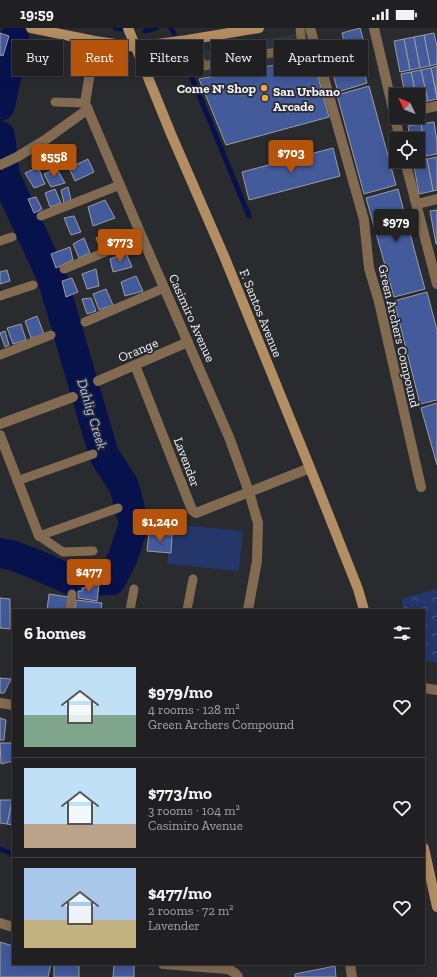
<!DOCTYPE html>
<html lang="en">
<head>
<meta charset="utf-8">
<style>
  body { margin:0; font-family:"Zilla Slab",serif; background:#2d2d30; color:#f1f3f6; height:100vh; display:flex; flex-direction:column; font-size:15px; white-space:nowrap }
  * { box-sizing:border-box; margin:0 }
  p { font-size:13px; color:#a2a3a6 }
  .icon { flex:none; width:22px; height:22px; fill:none; stroke:currentColor; stroke-width:2; stroke-linecap:round; stroke-linejoin:round }
  .map { position:relative; flex:1; overflow:hidden }
  .details { position:absolute; left:12px; top:581px; width:413px; height:356px; display:flex; flex-direction:column; background:#202023; border-radius:0px; box-shadow:0 2px 10px #0003,0 0 0 1px #3d3e41 }
  .details>* { flex:none }
  .top-card { position:absolute; left:12px; top:12px; width:413px; height:36px; display:flex; gap:8px }
  .needle { width:26px; rotate:313deg }
  .fabs { position:absolute; left:389px; top:60px; display:grid; gap:8px }
  .fabs a { display:grid; place-items:center; width:36px; height:36px; border-radius:0px; background:#202023; box-shadow:0 2px 10px #0003,0 0 0 1px #3d3e41; font-size:20px }
  .price { position:absolute; translate:-50% -34px; padding:0 9px; border-radius:4px; background:#b45309; color:#fff; font-size:13px; line-height:26px; filter:drop-shadow(0 1px 2px #0008) }
  .price::after { content:''; position:absolute; left:50%; top:24px; width:12px; height:9px; margin-left:-6px; background:inherit; clip-path:polygon(0 0,100% 0,50% 100%) }
  .price.selected { background:#222; color:#fff }
  ul { padding:0; list-style:none }
  li { display:flex; align-items:center; gap:12px; height:100px; padding:0 12px }
  li+li { border-top:1px solid #3d3e41 }
  li span { display:grid; place-items:center; flex:none; width:112px; height:80px; border-radius:0px; color:#555 }
  li>.icon { margin-inline-start:auto }
  span .icon { width:48px; height:48px; fill:#fffc; stroke-width:1 }
  li b { font-size:17px }
  h2 { display:flex; justify-content:space-between; align-items:center; height:48px; padding:0 12px; font-size:17px }
  .tag { padding:0 14px; border-radius:0px; background:#202023; box-shadow:0 2px 10px #0003,0 0 0 1px #3d3e41; font-size:14px; line-height:36px }
  .tag.selected { background:#b45309; color:#fff }
  .status { display:flex; justify-content:space-between; align-items:center; height:28px; padding:0 20px; background:#202023; direction:ltr }
  .status svg { height:11px; fill:currentColor }
  .map>svg:first-child { display:block }
  .built { fill:#31353e }
  .forest { fill:url(#forest-crowns) }
  .green { fill:#24366a }
  .lines { fill:none; stroke-linecap:round; stroke-linejoin:round }
  .stream { stroke:#07124d; stroke-width:5 }
  .river { stroke:#07124d; stroke-width:30 }
  .building { fill:#435a9b; stroke:#9b9da1 }
  .lane { stroke:#826b50; stroke-width:9 }
  .street { stroke:#826b50; stroke-width:10 }
  .secondary { stroke:#b38e63; stroke-width:10 }
  .poi-dot { fill:#f1a640; stroke:#2a2b2f; stroke-width:1.5 }
  .labels { text-anchor:middle; dominant-baseline:central; stroke-width:3.5; stroke-linejoin:round; paint-order:stroke }
  .poi-label { font-size:13px; font-weight:bold; fill:#f3f4f7; stroke:#2a2b2f; text-anchor:end }
  .street-label { font-size:13px; fill:#f3f4f7; stroke:#2a2b2f }
  .water-label { font-size:14px; font-style:italic; fill:#afc6fd; stroke:#2a2b2f }
</style>
</head>
<body>
<div class="status"><b>19:59</b><svg viewBox="0 0 49 12"><path d="M0 12V9h3v3zM5 12V6h3v6zM10 12V3h3v9zM15 12V0h3v12zM26 1h20v11H26zM47 4h2v5h-2z"/></svg></div>
<div class="map">
<svg width="437" height="949" viewBox="0 0 437 949">
  <defs>
    <pattern id="forest-crowns" width="20" height="18" patternUnits="userSpaceOnUse"><rect width="20" height="18" fill="#24366a"/><path d="M2 6a3 3 0 1 1 6 0M12 15a3 3 0 1 1 6 0" fill="none" stroke="#445480"/></pattern>
  </defs>
  <rect width="100%" height="100%" fill="#2a2b2f"/>
  <!-- built -->
  <g class="built">
    <path d="M0 3 11 7 0 67Z"/>
    <path d="M307 4 329 89 226 117 199 51 187 25Z"/>
  </g>
  <!-- forest -->
  <path class="forest" d="M437 561V635L424 632V582H404L401 571Z"/>
  <!-- green -->
  <path class="green" d="M172 496 243 503 239 543 167 536Z"/>
  <g class="lines">
    <!-- stream -->
    <g class="stream">
      <path d="M115 0 121 1"/>
      <path d="M171 0 174 5"/>
      <path d="M145 3 156 0"/>
      <path d="M185 33 249 188"/>
      <path d="M0 821 13 826"/>
    </g>
    <!-- river -->
    <g class="river">
      <path d="M0 78 14 11"/>
      <path d="M0 108 5 148 52 249 104 427 124 458 134 496 123 529 111 552 73 553 35 536 11 527 0 525"/>
    </g>
  </g>
  <!-- building -->
  <g class="building">
    <path d="M360 0 366 21 347 27 342 5Z"/>
    <path d="M0 5 9 8 3 28 0 27Z"/>
    <path d="M434 5 437 18V36L430 38 424 7Z"/>
    <path d="M424 7 430 38 420 40 414 9Z"/>
    <path d="M414 9 420 40 410 42 404 11Z"/>
    <path d="M404 11 410 42 400 44 394 13Z"/>
    <path d="M359 27 367 55 338 64 330 35Z"/>
    <path d="M313 30 329 89 226 117 199 51Z"/>
    <path d="M437 38V68L431 40Z"/>
    <path d="M431 40 437 71 428 73 421 42Z"/>
    <path d="M421 42 428 73 418 75V67H416L411 44Z"/>
    <path d="M411 44 416 67H405L401 46Z"/>
    <path d="M369 58 396 157 364 166 337 67Z"/>
    <path d="M434 94 437 114V126L426 128 421 96Z"/>
    <path d="M421 96 426 128 418 129V111H410L408 98Z"/>
    <path d="M333 120 340 148 249 172 242 144Z"/>
    <path d="M437 129V162L433 163 427 131Z"/>
    <path d="M88 131 94 144 75 153 69 140Z"/>
    <path d="M427 131 433 163 419 166 413 133Z"/>
    <path d="M38 139 45 156 34 160 25 145Z"/>
    <path d="M57 141 65 155 51 159 44 146Z"/>
    <path d="M68 159 71 172 64 175 61 162Z"/>
    <path d="M55 161 61 175 50 179 45 165Z"/>
    <path d="M398 161 425 261 394 269 366 170Z"/>
    <path d="M36 169 42 181 34 185 28 171Z"/>
    <path d="M105 172 115 190 93 198 88 179Z"/>
    <path d="M437 182V216H436L430 183Z"/>
    <path d="M74 188 81 204 71 207 64 190Z"/>
    <path d="M117 201 121 210 100 219 96 210Z"/>
    <path d="M84 210 90 225 79 230 73 216Z"/>
    <path d="M70 219 73 232 56 240 51 226Z"/>
    <path d="M126 225 132 239 113 244 110 231Z"/>
    <path d="M96 241 99 258 87 261 82 246Z"/>
    <path d="M7 242 10 253 0 256V244Z"/>
    <path d="M136 248 143 263 125 268 121 254Z"/>
    <path d="M72 250 78 264 66 269 62 253Z"/>
    <path d="M106 261 113 277 99 282 93 266Z"/>
    <path d="M427 264 437 302V372L420 376 394 273Z"/>
    <path d="M91 270 96 283 87 286 82 271Z"/>
    <path d="M37 288 44 306 31 310 25 293Z"/>
    <path d="M21 296 26 312 13 316 7 300Z"/>
    <path d="M5 303 9 317 5 319 0 305Z"/>
    <path d="M437 375V437L421 380Z"/>
    <path d="M149 505 172 507 171 525 147 523Z"/>
    <path d="M99 557 97 573 78 570V563H82V560Z"/>
    <path d="M49 566 68 569 67 582H47Z"/>
    <path d="M0 570 10 571V601L0 600Z"/>
    <path d="M76 572 102 575 101 582H75Z"/>
    <path d="M0 650 11 651 4 665H0Z"/>
    <path d="M0 690 6 692 4 712H0Z"/>
    <path d="M0 715H11L13 726V733L1 736Z"/>
    <path d="M13 769V797L7 796Z"/>
    <path d="M0 772H12L7 796 0 795Z"/>
    <path d="M0 914 13 918V936H51L48 949H0Z"/>
    <rect x="54" y="936" width="25" height="13"/>
    <path d="M114 937H134V949H113Z"/>
    <path d="M335 938 336 949H295V946Z"/>
  </g>
  <g class="lines">
    <!-- lane -->
    <g class="lane">
      <path d="M187 12 204 38 302 19 300 0"/>
      <path d="M55 74 85 75"/>
      <path d="M41 188 120 157"/>
      <path d="M0 213 12 209"/>
      <path d="M64 241 142 209"/>
      <path d="M0 268 33 257"/>
      <path d="M85 294 164 260"/>
      <path d="M0 327 51 307"/>
      <path d="M17 453 93 426"/>
      <path d="M39 508 118 480"/>
      <path d="M39 508 63 524 93 523"/>
      <path d="M70 582 72 566"/>
      <path d="M130 582 134 561"/>
      <path d="M187 582 193 551"/>
    </g>
    <!-- street -->
    <g class="street">
      <path d="M310 0 364 192 369 240 379 274 421 459"/>
      <path d="M374 0 400 111"/>
      <path d="M95 13 85 75 142 209 229 409 249 464 258 495 257 533 248 582"/>
      <path d="M418 82 437 78"/>
      <path d="M405 133 437 256"/>
      <path d="M0 137 17 129 45 112 88 81"/>
      <path d="M417 176 437 171"/>
      <path d="M135 337 192 482 196 485 310 440"/>
      <path d="M98 353 188 314"/>
      <path d="M0 396 73 369"/>
      <path d="M0 407 39 508"/>
      <path d="M424 660 437 662"/>
      <path d="M0 675 13 677"/>
      <path d="M0 895 13 899"/>
      <path d="M163 936 228 941 235 945 238 949"/>
      <path d="M350 936 352 949"/>
    </g>
    <!-- secondary -->
    <g class="secondary">
      <path d="M31 0 95 13 136 19 187 12 259 0"/>
      <path d="M128 0 171 106 224 228 310 440 358 561 364 582"/>
      <path d="M424 820 437 879"/>
    </g>
  </g>
  <!-- markers -->
  <g class="poi-dot">
    <circle cx="264" cy="60" r="4"/>
    <circle cx="265" cy="70" r="4"/>
  </g>
  <g class="labels">
    <!-- poi labels -->
    <g class="poi-label">
      <text x="256" y="60">Come N' Shop</text>
      <text x="273" y="63" text-anchor="start">San Urbano<tspan x="273" dy="15">Arcade</tspan></text>
    </g>
    <!-- street labels -->
    <g class="street-label">
      <text transform="translate(261 285) rotate(68)">F. Santos Avenue</text>
      <text transform="translate(192 290) rotate(66)">Casimiro Avenue</text>
      <text transform="translate(399 308) rotate(77)">Green Archers Compound</text>
      <text transform="translate(138 322) rotate(-23)">Orange</text>
      <text transform="translate(187 434) rotate(69)">Lavender</text>
    </g>
    <!-- water labels -->
    <g class="water-label">
      <text transform="translate(92 386) rotate(73)">Dahlig Creek</text>
    </g>
  </g>
</svg>
<div class="fabs">
<a><svg class="needle" viewBox="-14 -14 28 28"><path d="M0-13l5 13h-10z" fill="#e53935"/><path d="M0 13l5-13h-10z" fill="#a2a3a6"/></svg></a>
<a><svg class="icon" aria-label="locate" viewBox="0 0 24 24"><circle cx="12" cy="12" r="6"/><path d="M12 2v4M12 18v4M2 12h4M18 12h4"/></svg></a>
</div>
<b class="price" style="left:291px;top:146px">$703</b>
<b class="price" style="left:54px;top:150px">$558</b>
<b class="price selected" style="left:396px;top:215px">$979</b>
<b class="price" style="left:120px;top:235px">$773</b>
<b class="price" style="left:160px;top:515px">$1,240</b>
<b class="price" style="left:89px;top:565px">$477</b>
<div class="top-card">
<a class="tag">Buy</a>
<a class="tag selected">Rent</a>
<a class="tag">Filters</a>
<a class="tag">New</a>
<a class="tag">Apartment</a>
</div>
<section class="details">
<h2>6 homes<svg class="icon" aria-label="filters" viewBox="0 0 24 24"><path d="M4 7h16M4 17h16"/><circle cx="9" cy="7" r="2"/><circle cx="15" cy="17" r="2"/></svg></h2>
<ul>
<li><span style="background:linear-gradient(#bfe0f5 60%,#7fa58c 0)"><svg class="icon" aria-label="home" viewBox="0 0 24 24"><path d="M3 11l9-7 9 7M6 9v11h12V9"/></svg></span><div><b>$979/mo</b><p>4 rooms · 128 m²</p><p>Green Archers Compound</p></div><svg class="icon" aria-label="heart" viewBox="0 0 24 24"><path d="M12 20l-8-8c-3-5 5-10 8-4 3-6 11-1 8 4z"/></svg></li>
<li><span style="background:linear-gradient(#bfe0f5 70%,#b9a48a 0)"><svg class="icon" aria-label="home" viewBox="0 0 24 24"><path d="M3 11l9-7 9 7M6 9v11h12V9"/></svg></span><div><b>$773/mo</b><p>3 rooms · 104 m²</p><p>Casimiro Avenue</p></div><svg class="icon" aria-label="heart" viewBox="0 0 24 24"><path d="M12 20l-8-8c-3-5 5-10 8-4 3-6 11-1 8 4z"/></svg></li>
<li><span style="background:linear-gradient(#a9c7e8 65%,#c2b280 0)"><svg class="icon" aria-label="home" viewBox="0 0 24 24"><path d="M3 11l9-7 9 7M6 9v11h12V9"/></svg></span><div><b>$477/mo</b><p>2 rooms · 72 m²</p><p>Lavender</p></div><svg class="icon" aria-label="heart" viewBox="0 0 24 24"><path d="M12 20l-8-8c-3-5 5-10 8-4 3-6 11-1 8 4z"/></svg></li>
</ul>
</section>
</div>
</body>
</html>
